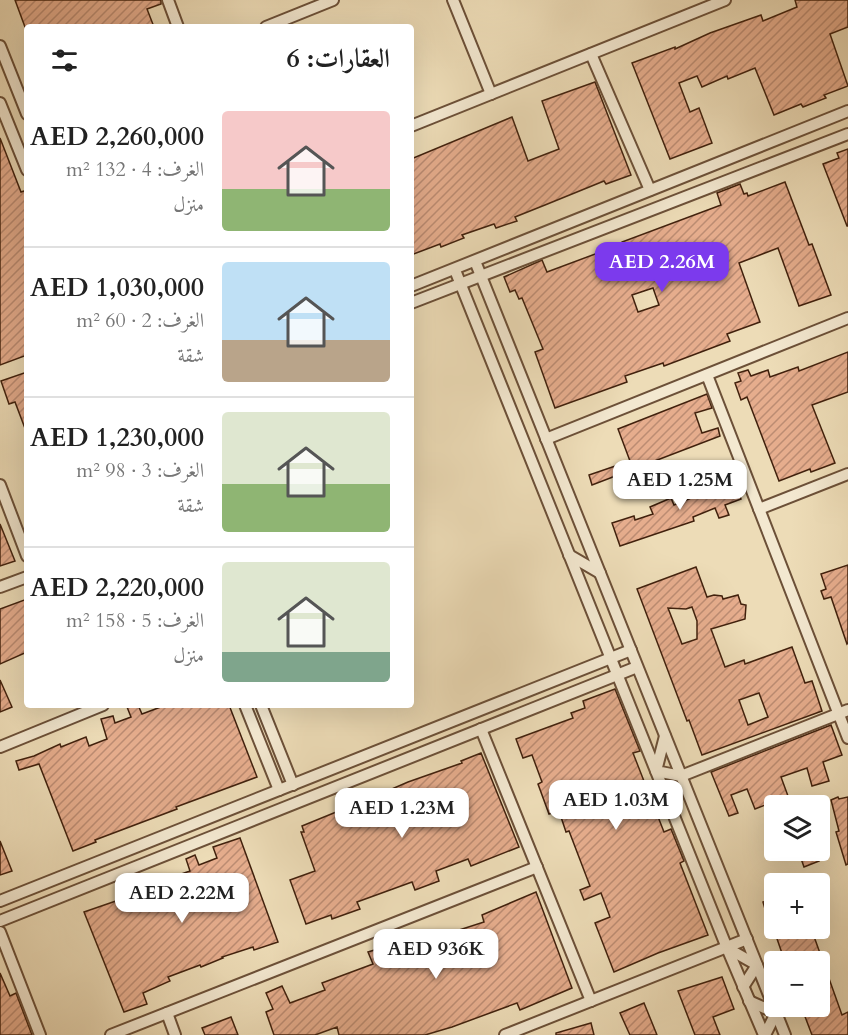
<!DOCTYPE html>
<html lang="ar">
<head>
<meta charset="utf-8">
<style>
  body { margin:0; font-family:Cardo,Amiri,serif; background:#f6f6f6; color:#222; direction:rtl; height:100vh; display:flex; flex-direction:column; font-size:22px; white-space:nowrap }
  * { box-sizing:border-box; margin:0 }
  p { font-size:20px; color:#767676 }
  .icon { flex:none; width:33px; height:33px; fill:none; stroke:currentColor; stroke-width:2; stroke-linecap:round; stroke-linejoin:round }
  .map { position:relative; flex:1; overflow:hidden; direction:ltr }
  .sheet { position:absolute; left:24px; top:24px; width:390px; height:684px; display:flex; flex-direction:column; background:#fff; border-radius:6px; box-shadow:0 6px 24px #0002; direction:rtl }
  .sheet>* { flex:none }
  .fabs { position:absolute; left:764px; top:795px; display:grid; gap:12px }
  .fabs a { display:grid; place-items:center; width:66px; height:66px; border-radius:6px; background:#fff; box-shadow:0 6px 24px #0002; font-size:30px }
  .price { position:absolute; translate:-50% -51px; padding:0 14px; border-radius:12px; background:#fff; color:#222; font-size:20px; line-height:39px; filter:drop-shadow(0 2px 3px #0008) }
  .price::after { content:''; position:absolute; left:50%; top:36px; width:18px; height:14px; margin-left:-9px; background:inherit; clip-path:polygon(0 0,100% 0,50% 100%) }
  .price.active { background:#7c3aed; color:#fff }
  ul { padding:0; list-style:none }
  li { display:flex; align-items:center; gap:18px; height:150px; padding:0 24px }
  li+li { border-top:2px solid #e0e0e0 }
  li span { display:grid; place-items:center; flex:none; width:168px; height:120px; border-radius:6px; color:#555 }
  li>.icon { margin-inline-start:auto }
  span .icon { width:72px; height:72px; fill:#fffc; stroke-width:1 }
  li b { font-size:26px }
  h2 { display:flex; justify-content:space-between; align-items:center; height:72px; padding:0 24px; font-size:26px }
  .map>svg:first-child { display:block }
  .building { fill:url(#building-hatch); stroke:#41210d; stroke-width:1.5; fill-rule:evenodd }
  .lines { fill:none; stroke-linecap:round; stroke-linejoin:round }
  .minor-casing { stroke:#6c5038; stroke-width:14 }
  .minor { stroke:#f3e8d0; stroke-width:10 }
</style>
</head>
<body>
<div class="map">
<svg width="848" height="1035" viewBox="0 0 848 1035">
  <defs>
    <pattern id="building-hatch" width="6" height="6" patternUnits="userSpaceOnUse" patternTransform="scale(1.5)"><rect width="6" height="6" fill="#e6ad8d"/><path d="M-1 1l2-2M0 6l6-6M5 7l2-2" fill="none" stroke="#bc8c72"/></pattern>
  </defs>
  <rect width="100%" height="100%" fill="#eddcb7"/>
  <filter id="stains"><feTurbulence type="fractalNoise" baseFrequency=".00333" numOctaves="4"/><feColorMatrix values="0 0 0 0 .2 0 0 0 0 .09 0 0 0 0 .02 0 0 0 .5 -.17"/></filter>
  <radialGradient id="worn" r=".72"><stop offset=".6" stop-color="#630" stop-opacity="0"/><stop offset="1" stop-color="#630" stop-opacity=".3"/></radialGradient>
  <!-- building -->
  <g class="building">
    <path d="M15 0H161V4L147 9 154 27H25Z"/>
    <path d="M795 0H848V27L830 34 848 86 824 95 826 98 803 107 801 104 774 115 755 68 728 79 727 76 702 87 697 76 679 83 690 112 699 108 712 143 670 159 632 63 675 47V49L710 33 761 15 763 21 797 7Z"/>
    <path d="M595 82 631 175 606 184 604 181 545 205 515 217 517 221 496 228 494 224 462 235 464 238 441 247 440 244 411 255V159L512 117 528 161 559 149 542 101Z"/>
    <path d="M0 138 21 192 27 190V355L0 365Z"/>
    <path d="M848 149V226H847L823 164 839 158 837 153Z"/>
    <path d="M785 182 809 245 812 244 831 295 799 306 778 248 739 263 760 322 727 334 730 341 664 366 663 363 625 376 627 382 555 408 535 352 543 349 522 298 519 299 515 290 510 292 504 277 542 260 547 272 622 244V242L721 205 717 193 740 184 744 194 747 193 748 196ZM653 288 659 305 638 312 632 295Z"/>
    <path d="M848 352V392L812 405 835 463 811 472 810 469 779 481 747 397 741 400 735 383 741 381 738 373 748 370 751 376 768 370 770 377 798 367 799 371Z"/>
    <path d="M27 372V431H26L15 402 9 404 1 381Z"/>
    <path d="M707 394 712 408 695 413 702 433 718 428 720 436 592 485 589 475 630 461 618 429Z"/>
    <path d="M732 474 741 499 725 505 729 515 719 518 715 508 693 517 694 521 620 546 612 523 634 516 635 520 653 514 650 507 671 498 674 505 691 498 688 491Z"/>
    <path d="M0 524 15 561 0 566Z"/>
    <path d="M848 565V643L847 644 831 597 824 599 821 591 826 589 821 574Z"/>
    <path d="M696 567 707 597 714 595 722 596 723 599 738 595 741 604 746 605 745 619 711 629 725 667 744 660 745 664 792 647 805 683 812 681 822 711 702 755 689 720 687 721 637 589ZM692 607 697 621V639L682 644 668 608 686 609ZM759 693 768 717 748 725 739 700Z"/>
    <path d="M27 599V652L0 664V609Z"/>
    <path d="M0 680 12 707 0 712Z"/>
    <path d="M615 689 640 751 633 753 642 776 664 832 671 829 684 861 680 863 708 935 658 953 614 972 595 923 610 917 601 893 584 900 580 890 590 886 569 831 566 832 559 811 549 814 538 784 542 782 532 755 523 758 516 739 573 718 571 713 585 708 583 701Z"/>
    <path d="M132 705H138L142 714 166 705H229L257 777 176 807 177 809 95 840 96 842 73 851 39 764 19 770 16 761 34 756 60 744 61 747 86 737 89 746 107 739 101 719 113 716 115 723 131 717 127 707Z"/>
    <path d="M831 725 842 755 823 762 829 781 812 786 807 768 781 777 788 796 755 809 747 789 731 795 738 813 729 816 711 772Z"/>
    <path d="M481 753 519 847 471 866 468 859 436 871 439 881 415 890 412 882 357 902 360 909 332 919 331 915 306 924 290 880 315 871 301 832H304L302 826 346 808 344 798 353 796 355 805 408 782 462 763 461 761Z"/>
    <path d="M838 797 839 799 848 797V864L846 865 836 832 839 831 831 800Z"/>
    <path d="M240 838 278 942 254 950 253 947 222 957 223 958 201 967 200 965 168 977 170 981 143 993 147 1004 124 1012 84 912 142 892 141 888 190 871 186 859 195 855 199 865 217 858 213 847Z"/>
    <path d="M0 841 12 871 0 875Z"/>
    <path d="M798 850H815L819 861 804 867Z"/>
    <path d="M536 892 572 988 520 1010 517 1003 452 1027 425 1035H339L337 1027 315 1035H274L266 1012 273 1009 266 993 282 986 290 1003 325 990 322 983 373 964 368 952 400 942 404 951 428 942V940L484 922 482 915Z"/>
    <path d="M774 899V928H811L842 1015 848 1012V1035H812L801 1006H819V962H785L774 930 772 933 763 902Z"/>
    <path d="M0 973 10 996 16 993 32 1035H0Z"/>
    <path d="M722 977 734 1009 713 1017 720 1035H695L678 991Z"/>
    <path d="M644 1003 657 1035H630L620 1013Z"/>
    <path d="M231 1017 238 1035H205L202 1028Z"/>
    <path d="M591 1023 594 1035H556V1033Z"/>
  </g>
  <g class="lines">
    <defs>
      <g id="minor">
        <path d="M168 0 178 27"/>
        <path d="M453 0 491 94"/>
        <path d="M266 27 333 0"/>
        <path d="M0 46 27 114"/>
        <path d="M591 54 650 190"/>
        <path d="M0 103 27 170"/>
        <path d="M411 126 725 0"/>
        <path d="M475 261 785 1035"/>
        <path d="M455 270 727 948 764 1035"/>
        <path d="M411 286 848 111"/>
        <path d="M411 303 848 134"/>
        <path d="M707 375 848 738"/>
        <path d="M546 439 848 318"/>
        <path d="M0 485 27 556"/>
        <path d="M759 509 848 474"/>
        <path d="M569 555 600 573"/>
        <path d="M0 587 27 577"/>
        <path d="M245 705 279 790"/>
        <path d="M261 705 293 785"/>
        <path d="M481 729 591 1001"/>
        <path d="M665 736 656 771 681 776 848 710"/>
        <path d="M0 747 103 705"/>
        <path d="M0 901 631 650"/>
        <path d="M0 921 637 667"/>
        <path d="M0 932 40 1035"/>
        <path d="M727 948 757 965 743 987"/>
        <path d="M749 1001 776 1013 765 1035"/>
        <path d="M167 1013 175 1035"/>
        <path d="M111 1035 537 867"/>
        <path d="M505 1035 747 939"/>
      </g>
    </defs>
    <!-- minor casing -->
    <use href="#minor" class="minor-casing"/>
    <!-- minor -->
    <use href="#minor" class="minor"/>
  </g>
  <rect width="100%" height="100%" filter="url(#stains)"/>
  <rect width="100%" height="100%" fill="url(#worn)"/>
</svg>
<div class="fabs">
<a><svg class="icon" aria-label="layers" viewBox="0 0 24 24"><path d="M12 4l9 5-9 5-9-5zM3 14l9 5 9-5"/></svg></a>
<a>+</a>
<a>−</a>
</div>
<b class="price active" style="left:662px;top:293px">AED 2.26M</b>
<b class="price" style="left:680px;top:511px">AED 1.25M</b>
<b class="price" style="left:616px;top:831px">AED 1.03M</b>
<b class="price" style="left:402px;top:839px">AED 1.23M</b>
<b class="price" style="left:182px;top:924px">AED 2.22M</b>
<b class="price" style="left:436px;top:980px">AED 936K</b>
<section class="sheet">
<h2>العقارات: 6<svg class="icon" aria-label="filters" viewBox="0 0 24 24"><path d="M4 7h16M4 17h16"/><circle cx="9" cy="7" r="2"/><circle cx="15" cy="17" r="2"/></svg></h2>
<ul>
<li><span style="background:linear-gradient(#f6c9c9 65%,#8fb573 0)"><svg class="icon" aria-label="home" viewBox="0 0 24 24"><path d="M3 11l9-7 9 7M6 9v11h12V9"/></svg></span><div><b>AED 2,260,000</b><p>الغرف: 4 · 132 m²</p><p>منزل</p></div></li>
<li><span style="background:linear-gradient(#bfe0f5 65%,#b9a48a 0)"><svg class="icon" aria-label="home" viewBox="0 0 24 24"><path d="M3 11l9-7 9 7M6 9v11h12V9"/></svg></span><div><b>AED 1,030,000</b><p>الغرف: 2 · 60 m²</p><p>شقة</p></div></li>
<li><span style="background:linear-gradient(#dfe7d0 60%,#8fb573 0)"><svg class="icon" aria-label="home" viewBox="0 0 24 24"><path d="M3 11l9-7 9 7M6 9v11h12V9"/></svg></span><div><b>AED 1,230,000</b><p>الغرف: 3 · 98 m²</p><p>شقة</p></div></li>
<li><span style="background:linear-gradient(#dfe7d0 75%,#7fa58c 0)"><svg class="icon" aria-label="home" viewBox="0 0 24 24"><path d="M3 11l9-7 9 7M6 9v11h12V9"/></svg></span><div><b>AED 2,220,000</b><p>الغرف: 5 · 158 m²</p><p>منزل</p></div></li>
</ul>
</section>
</div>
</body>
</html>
